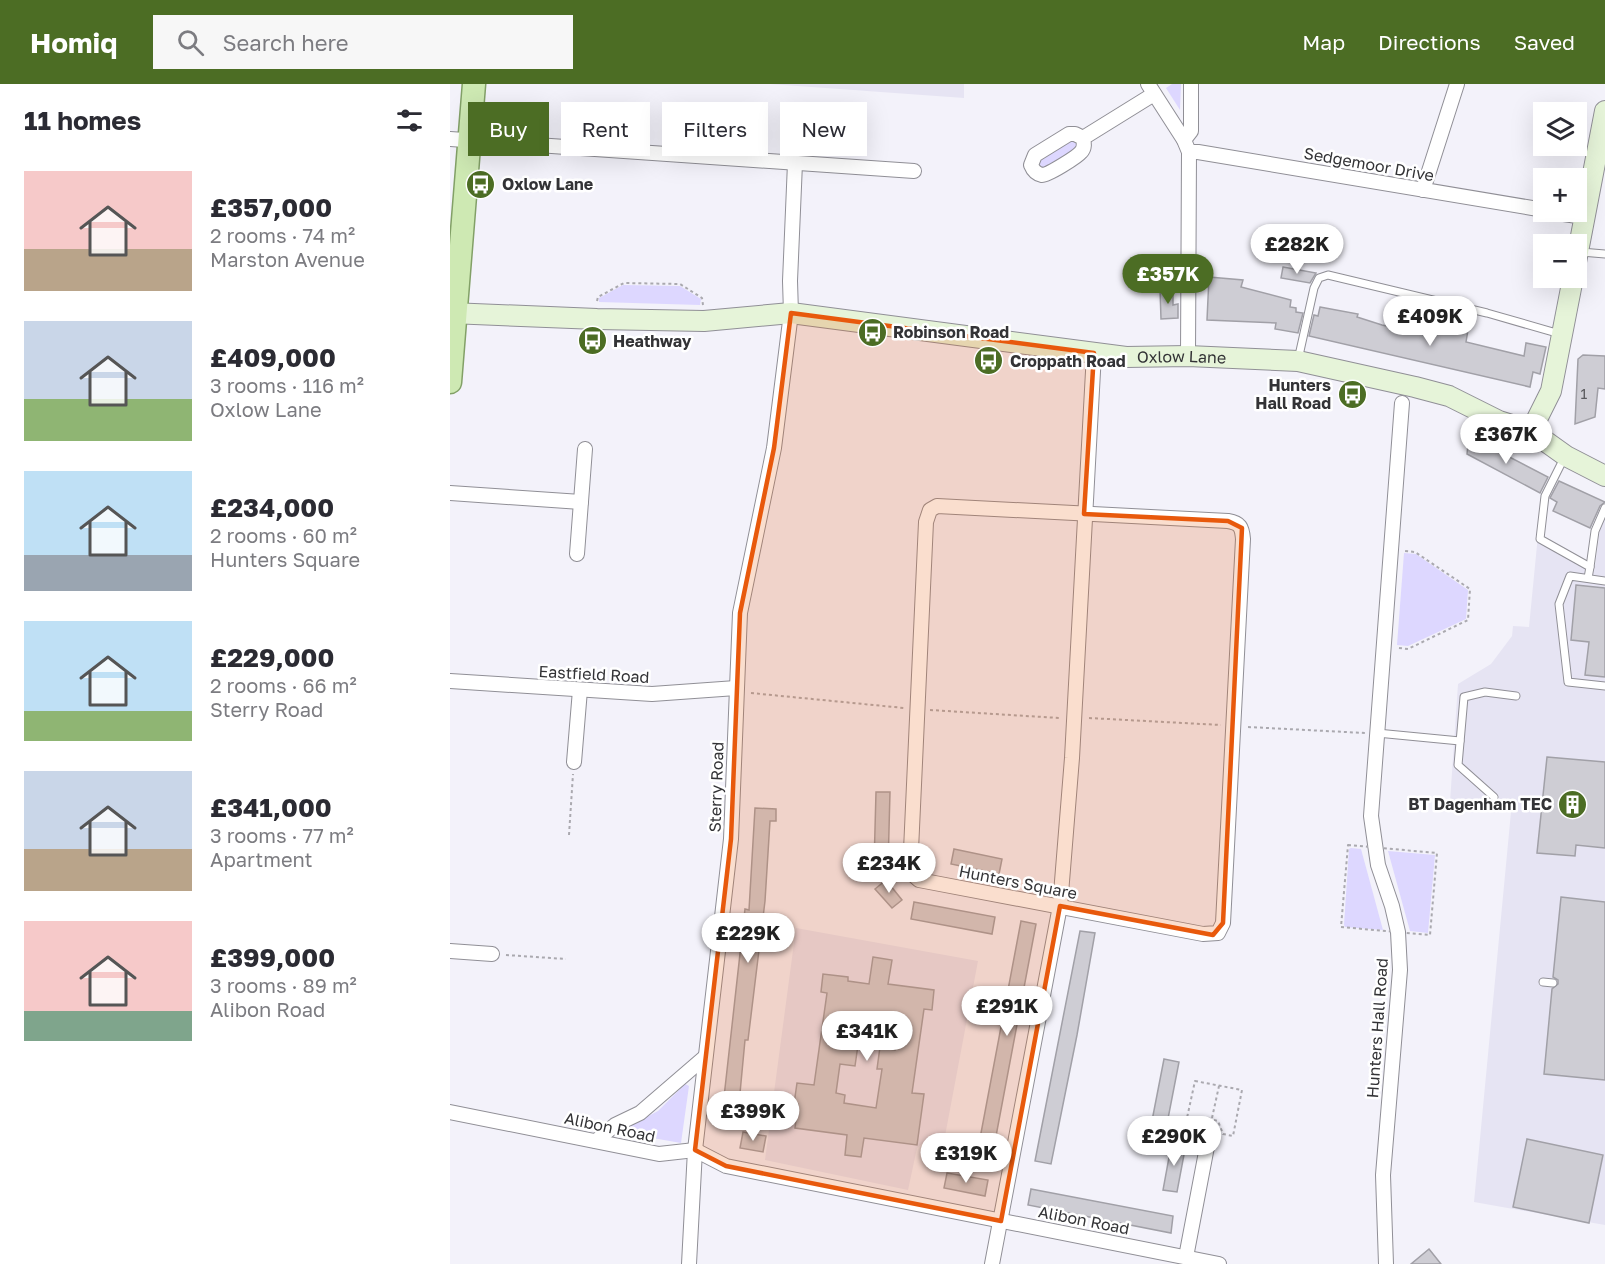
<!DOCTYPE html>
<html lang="en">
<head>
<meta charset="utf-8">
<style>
  body { margin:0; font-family:"Golos Text",sans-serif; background:#f7f7f7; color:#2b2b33; height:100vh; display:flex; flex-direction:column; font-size:22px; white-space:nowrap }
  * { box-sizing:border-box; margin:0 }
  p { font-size:20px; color:#7c7c81 }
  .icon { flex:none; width:33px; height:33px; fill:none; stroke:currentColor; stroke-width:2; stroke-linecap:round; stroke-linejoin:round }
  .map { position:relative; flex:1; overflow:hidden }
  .panel { display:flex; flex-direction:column; background:#fff; width:450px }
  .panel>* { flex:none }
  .banner { position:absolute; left:18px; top:18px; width:570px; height:54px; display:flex; gap:12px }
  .tools { position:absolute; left:1083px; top:18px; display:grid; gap:12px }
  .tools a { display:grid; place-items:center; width:54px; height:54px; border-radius:0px; background:#fff; box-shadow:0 6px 24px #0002; font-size:30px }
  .price { position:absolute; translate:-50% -51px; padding:0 14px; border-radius:21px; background:#fff; color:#222; font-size:20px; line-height:39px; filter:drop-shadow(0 2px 3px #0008) }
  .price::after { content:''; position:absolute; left:50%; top:36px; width:18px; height:14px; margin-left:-9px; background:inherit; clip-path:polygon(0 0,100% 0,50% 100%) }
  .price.on { background:#4c6d24; color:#fff }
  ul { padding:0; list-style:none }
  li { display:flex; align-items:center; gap:18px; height:150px; padding:0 24px }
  li span { display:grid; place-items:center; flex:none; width:168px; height:120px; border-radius:0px; color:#555 }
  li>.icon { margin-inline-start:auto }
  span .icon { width:72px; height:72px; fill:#fffc; stroke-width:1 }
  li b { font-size:26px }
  h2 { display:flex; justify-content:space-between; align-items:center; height:72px; padding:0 24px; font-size:26px }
  .tag { padding:0 21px; border-radius:0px; background:#fff; box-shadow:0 6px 24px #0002; font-size:21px; line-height:54px }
  .tag.on { background:#4c6d24; color:#fff }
  header { display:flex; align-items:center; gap:36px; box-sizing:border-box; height:84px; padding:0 30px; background:#4c6d24; color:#fff }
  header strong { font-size:28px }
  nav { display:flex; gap:33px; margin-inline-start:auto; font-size:21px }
  .search { width:420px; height:54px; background:#f7f7f7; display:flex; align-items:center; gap:15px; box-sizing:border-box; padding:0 21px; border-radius:0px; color:#7c7c81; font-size:22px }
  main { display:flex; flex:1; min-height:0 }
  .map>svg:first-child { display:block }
  .built { fill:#e6e4f3 }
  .green { fill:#ddd7ff }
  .building { fill:#cecdd4; stroke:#a1a0a7; stroke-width:1.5; fill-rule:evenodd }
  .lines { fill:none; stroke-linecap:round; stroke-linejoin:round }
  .lane-casing { stroke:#908f96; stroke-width:9 }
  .street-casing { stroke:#908f96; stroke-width:16 }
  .secondary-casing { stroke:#908f96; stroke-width:22 }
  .primary-casing { stroke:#82a067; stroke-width:25 }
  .path { stroke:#aaa9af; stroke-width:2; stroke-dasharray:3 3; stroke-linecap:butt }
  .lane { stroke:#fff; stroke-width:7 }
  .street { stroke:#fff; stroke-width:14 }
  .secondary { stroke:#e6f4d9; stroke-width:20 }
  .primary { stroke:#cee9b3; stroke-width:22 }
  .marked { fill:#e8590c; fill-opacity:0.2; stroke:#e8590c; stroke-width:4.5; stroke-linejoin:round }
  .labels { text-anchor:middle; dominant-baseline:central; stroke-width:5; stroke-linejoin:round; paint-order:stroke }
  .number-label { font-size:14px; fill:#5a5a5e }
  .street-label { font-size:16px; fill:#333336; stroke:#fff }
  .poi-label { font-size:16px; font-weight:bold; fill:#333336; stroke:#fff; text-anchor:start }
</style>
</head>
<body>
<header>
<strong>Homiq</strong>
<div class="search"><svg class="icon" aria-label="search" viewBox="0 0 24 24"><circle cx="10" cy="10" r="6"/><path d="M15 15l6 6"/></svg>Search here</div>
<nav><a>Map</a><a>Directions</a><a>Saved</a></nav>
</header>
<main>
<section class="panel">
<h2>11 homes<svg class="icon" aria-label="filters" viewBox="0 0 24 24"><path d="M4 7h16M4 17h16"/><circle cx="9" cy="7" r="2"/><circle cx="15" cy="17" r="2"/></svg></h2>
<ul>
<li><span style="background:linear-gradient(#f6c9c9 65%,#b9a48a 0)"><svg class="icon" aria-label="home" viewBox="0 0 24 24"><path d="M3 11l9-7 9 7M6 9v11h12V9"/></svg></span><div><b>£357,000</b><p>2 rooms · 74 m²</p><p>Marston Avenue</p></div></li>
<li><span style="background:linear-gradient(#c9d6e8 65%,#8fb573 0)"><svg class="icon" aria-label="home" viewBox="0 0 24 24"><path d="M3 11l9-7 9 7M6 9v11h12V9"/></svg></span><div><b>£409,000</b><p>3 rooms · 116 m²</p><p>Oxlow Lane</p></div></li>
<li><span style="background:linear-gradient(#bfe0f5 70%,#9aa5b1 0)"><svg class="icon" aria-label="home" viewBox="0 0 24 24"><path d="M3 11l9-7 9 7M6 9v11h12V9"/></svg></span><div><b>£234,000</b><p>2 rooms · 60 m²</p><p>Hunters Square</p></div></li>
<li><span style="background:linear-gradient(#bfe0f5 75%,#8fb573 0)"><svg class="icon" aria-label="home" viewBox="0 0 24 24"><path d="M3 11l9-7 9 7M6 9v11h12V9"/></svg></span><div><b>£229,000</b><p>2 rooms · 66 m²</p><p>Sterry Road</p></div></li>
<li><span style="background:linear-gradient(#c9d6e8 65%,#b9a48a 0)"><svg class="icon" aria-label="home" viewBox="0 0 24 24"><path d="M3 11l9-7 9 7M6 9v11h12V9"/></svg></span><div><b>£341,000</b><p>3 rooms · 77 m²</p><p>Apartment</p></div></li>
<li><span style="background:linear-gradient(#f6c9c9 75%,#7fa58c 0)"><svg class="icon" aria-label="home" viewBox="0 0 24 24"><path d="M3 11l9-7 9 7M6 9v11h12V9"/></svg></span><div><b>£399,000</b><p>3 rooms · 89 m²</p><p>Alibon Road</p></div></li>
</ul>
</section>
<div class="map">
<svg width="1155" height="1180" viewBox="0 0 1155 1180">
  <rect width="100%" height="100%" fill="#f3f2fa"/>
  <!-- built -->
  <g class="built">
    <path d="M320 0H514V14Z"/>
    <path d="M1155 429V1141L1024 1118 1061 728 1015 724V719L1000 718 1008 600 1041 580 1062 552 1063 542 1079 543 1088 451 1145 482 1151 438Z"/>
    <path d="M346 844 528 877 495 1052 483 1050 467 1064 458 1106 315 1076Z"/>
  </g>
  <!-- green -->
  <g class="green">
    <path d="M722 0H731L730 26 716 4Z"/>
    <path d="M620 56 627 57 628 63 596 85H590L587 77Z"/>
    <path d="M173 201 230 202 251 215 250 221 149 218V214Z"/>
    <path d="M954 469 966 470 1018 506 1016 535 958 562 947 561Z"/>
    <path d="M901 764 911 765 933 846 895 843 894 841 899 765Z"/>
    <path d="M938 767 985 771 978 849 960 847Z"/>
    <path d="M235 1000 239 1002 231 1059 174 1049V1045L208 1027Z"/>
  </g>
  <!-- building -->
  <g class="building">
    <path d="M833 183 866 189 860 199 831 194Z"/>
    <path d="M759 193 793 196 791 203 841 216 840 223 846 224V228L853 229 848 249 825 245 826 239 757 236Z"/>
    <path d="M710 205H723V221L728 220V234L711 235Z"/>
    <path d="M870 223 908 230 907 233 932 241 985 253 988 239 1018 246 1016 258 1074 272 1076 259 1096 263 1090 290 1083 288 1080 303 859 252 864 231 868 232Z"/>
    <path d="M1133 271 1155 272V305L1148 304 1145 333 1125 340 1128 275Z"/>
    <path d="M1019 352 1098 393 1090 409 1017 370Z"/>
    <path d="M1109 397 1155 418 1150 422 1140 444 1103 427 1107 418 1100 414Z"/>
    <path d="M1126 501 1155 504V593L1135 591 1139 558 1121 556Z"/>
    <path d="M1097 673 1155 678V764L1126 761 1125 772 1087 769Z"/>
    <path d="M426 708H440L438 783 424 782Z"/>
    <path d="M305 724 326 725V737H320L315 817 298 956H295L287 1041 271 1040 295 825 299 826Z"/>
    <path d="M504 765 552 775 549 790 501 780Z"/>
    <path d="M436 796 452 816 442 824 425 805Z"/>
    <path d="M1111 813 1155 818V996L1094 990 1102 905 1108 900V896L1103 893Z"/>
    <path d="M464 818 545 833 542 850 461 835Z"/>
    <path d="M571 837 586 840 543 1068 528 1065Z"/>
    <path d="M630 847 645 849 627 951 601 1080 585 1077Z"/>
    <path d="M423 873 442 876 438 900 484 906 482 926 474 925 462 1009 474 1010 467 1061 414 1054 411 1073 395 1071 397 1051 345 1044 348 1020H344L347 999 364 1001 377 909 371 908 373 890 398 893V897L419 900ZM396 930 449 937 445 966 430 963 427 985H432L426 1024 394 1019 395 1011 386 1009 390 980 405 982 408 961 392 959Z"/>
    <path d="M714 975 729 978 715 1050 700 1047Z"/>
    <path d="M293 1048 316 1052 313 1068 290 1064Z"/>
    <path d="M1077 1055 1153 1071 1139 1139 1063 1123Z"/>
    <path d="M722 1057 736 1060 727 1108 713 1106Z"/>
    <path d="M497 1089 538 1096 535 1112 494 1104Z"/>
    <path d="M581 1105 723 1132 721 1149 578 1121Z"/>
    <path d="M979 1165 991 1180H961Z"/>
  </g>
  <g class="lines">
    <defs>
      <g id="lane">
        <path d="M1131 168 1155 170"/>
        <path d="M848 276 864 204 869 194 878 191 1037 229 1110 250"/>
        <path d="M1115 372 1095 412 1090 455 1140 483 1138 494"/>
        <path d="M1140 483 1145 447 1155 424"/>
        <path d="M1155 497 1120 492 1109 520 1118 598 1155 602"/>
        <path d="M927 649 1010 657"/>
        <path d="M1044 713 1008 681 1014 613 1035 608 1066 612"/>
        <path d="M1093 898 1103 899"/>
      </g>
      <g id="street">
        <path d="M698 0 734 56 739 68 738 272"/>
        <path d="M633 54 625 50H619L585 71 581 81C583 86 586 90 592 91 598 91 627 73 631 68 635 64 634 59 633 54L704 10"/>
        <path d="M0 55 464 87"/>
        <path d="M734 56 741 47V0"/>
        <path d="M739 68H748L1094 126"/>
        <path d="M973 106 1007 0"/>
        <path d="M1100 128 1134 133"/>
        <path d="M0 409 131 418"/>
        <path d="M487 422 778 437C790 439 792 443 793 455L773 839 768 849 753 850 469 796 460 788 476 438 480 426Z"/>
        <path d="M127 470 135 365"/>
        <path d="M0 597 202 610 286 604"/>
        <path d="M124 678 130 606"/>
        <path d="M0 867 42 870"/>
        <path d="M0 1028 209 1070 245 1066 276 1082 769 1180"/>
        <path d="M146 1057 165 1041 190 1029 255 973"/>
        <path d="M736 1173 760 1047"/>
        <path d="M239 1180 245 1066 281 755 290 529 324 364 341 229 340 197 345 79"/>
        <path d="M542 1180 610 822 622 674 644 269"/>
        <path d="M936 1180 933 1091 950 886 948 848 942 822 928 781 921 732 952 319"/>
      </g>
      <g id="secondary">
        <path d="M1126 178 1155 27"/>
        <path id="s1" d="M0 229 147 235 254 237 341 229 676 273 738 272 848 277 965 303 999 312 1049 337 1081 347 1116 372 1155 392"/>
        <path d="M1081 347 1101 307 1123 194"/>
      </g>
      <path id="primary" d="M0 298 24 0"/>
    </defs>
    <!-- lane casing -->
    <use href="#lane" class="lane-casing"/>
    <!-- street casing -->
    <use href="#street" class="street-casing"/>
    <!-- secondary casing -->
    <use href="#secondary" class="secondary-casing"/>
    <!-- primary casing -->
    <use href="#primary" class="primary-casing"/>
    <!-- path -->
    <g class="path">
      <path d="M147 217 148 213 174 199 230 200 252 214 253 221"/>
      <path d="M949 564 958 565 1018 536 1020 505 965 468 955 467"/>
      <path d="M301 609 454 624"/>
      <path d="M480 626 609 634"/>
      <path d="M639 634 771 641"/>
      <path d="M798 643 915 649"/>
      <path d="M119 751 123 690"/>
      <path d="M898 761 987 769 980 851 891 843Z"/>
      <path d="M56 871 116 875"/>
      <path d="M745 997 792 1006 783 1052 773 1050 768 1037 757 1034 750 1038 746 1045 735 1043Z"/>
      <path d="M762 1034 769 1002"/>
    </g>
    <!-- lane -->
    <use href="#lane" class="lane"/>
    <!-- street -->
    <use href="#street" class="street"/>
    <!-- secondary -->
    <use href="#secondary" class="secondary"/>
    <!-- primary -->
    <use href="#primary" class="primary"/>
  </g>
  <!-- marked area -->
  <path class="marked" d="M341 229 644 269 634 430 778 437 792 444 773 839 763 851 610 822 551 1137 276 1082 245 1066 281 755 290 529 324 364Z"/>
  <!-- icons -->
  <defs>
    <symbol id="bus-disc" viewBox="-11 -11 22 22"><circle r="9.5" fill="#4c6d24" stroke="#fff"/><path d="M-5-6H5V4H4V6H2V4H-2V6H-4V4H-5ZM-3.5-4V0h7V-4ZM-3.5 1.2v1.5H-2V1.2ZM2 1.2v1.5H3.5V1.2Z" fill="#fff"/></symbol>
    <symbol id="building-disc" viewBox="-11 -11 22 22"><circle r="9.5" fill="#4c6d24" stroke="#fff"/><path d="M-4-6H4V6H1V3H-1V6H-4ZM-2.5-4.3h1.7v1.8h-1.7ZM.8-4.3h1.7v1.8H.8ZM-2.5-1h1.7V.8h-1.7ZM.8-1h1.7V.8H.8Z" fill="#fff"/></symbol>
  </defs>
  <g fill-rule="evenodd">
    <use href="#bus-disc" x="14" y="84" width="33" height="33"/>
    <use href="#bus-disc" x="406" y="232" width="33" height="33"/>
    <use href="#bus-disc" x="126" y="240" width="33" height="33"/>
    <use href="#bus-disc" x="522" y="260" width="33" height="33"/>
    <use href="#bus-disc" x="886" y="294" width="33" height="33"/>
    <use href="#building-disc" x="1106" y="704" width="33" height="33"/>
  </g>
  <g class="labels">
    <!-- number labels -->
    <g class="number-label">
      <text x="1134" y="309">1</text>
    </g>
    <!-- street labels -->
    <g class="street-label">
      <text transform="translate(919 80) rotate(10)">Sedgemoor Drive</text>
      <text stroke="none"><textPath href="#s1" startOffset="735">Oxlow Lane</textPath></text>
      <text transform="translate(144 590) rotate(3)">Eastfield Road</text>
      <text transform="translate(266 703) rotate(-88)">Sterry Road</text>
      <text transform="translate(568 798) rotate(11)">Hunters Square</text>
      <text transform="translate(927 944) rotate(-86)">Hunters Hall Road</text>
      <text transform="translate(160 1043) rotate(12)">Alibon Road</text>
      <text transform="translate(634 1136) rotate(11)">Alibon Road</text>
    </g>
    <!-- poi labels -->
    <g class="poi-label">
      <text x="52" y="100">Oxlow Lane</text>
      <text x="443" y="248">Robinson Road</text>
      <text x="163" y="257">Heathway</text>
      <text x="560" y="277">Croppath Road</text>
      <text x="881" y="301" text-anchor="end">Hunters<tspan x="881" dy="18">Hall Road</tspan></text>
      <text x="1102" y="720" text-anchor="end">BT Dagenham TEC</text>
    </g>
  </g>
</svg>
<div class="tools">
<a><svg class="icon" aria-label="layers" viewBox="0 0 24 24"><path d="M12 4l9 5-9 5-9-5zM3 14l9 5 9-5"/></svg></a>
<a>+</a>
<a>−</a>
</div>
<b class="price" style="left:847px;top:191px">£282K</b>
<b class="price on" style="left:718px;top:221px">£357K</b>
<b class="price" style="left:980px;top:263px">£409K</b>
<b class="price" style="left:1056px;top:381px">£367K</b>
<b class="price" style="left:439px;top:810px">£234K</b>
<b class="price" style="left:298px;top:880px">£229K</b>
<b class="price" style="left:557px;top:953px">£291K</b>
<b class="price" style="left:417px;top:978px">£341K</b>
<b class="price" style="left:303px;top:1058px">£399K</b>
<b class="price" style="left:724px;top:1083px">£290K</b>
<b class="price" style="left:516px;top:1100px">£319K</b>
<div class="banner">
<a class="tag on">Buy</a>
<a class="tag">Rent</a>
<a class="tag">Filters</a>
<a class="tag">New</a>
</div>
</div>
</main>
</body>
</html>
